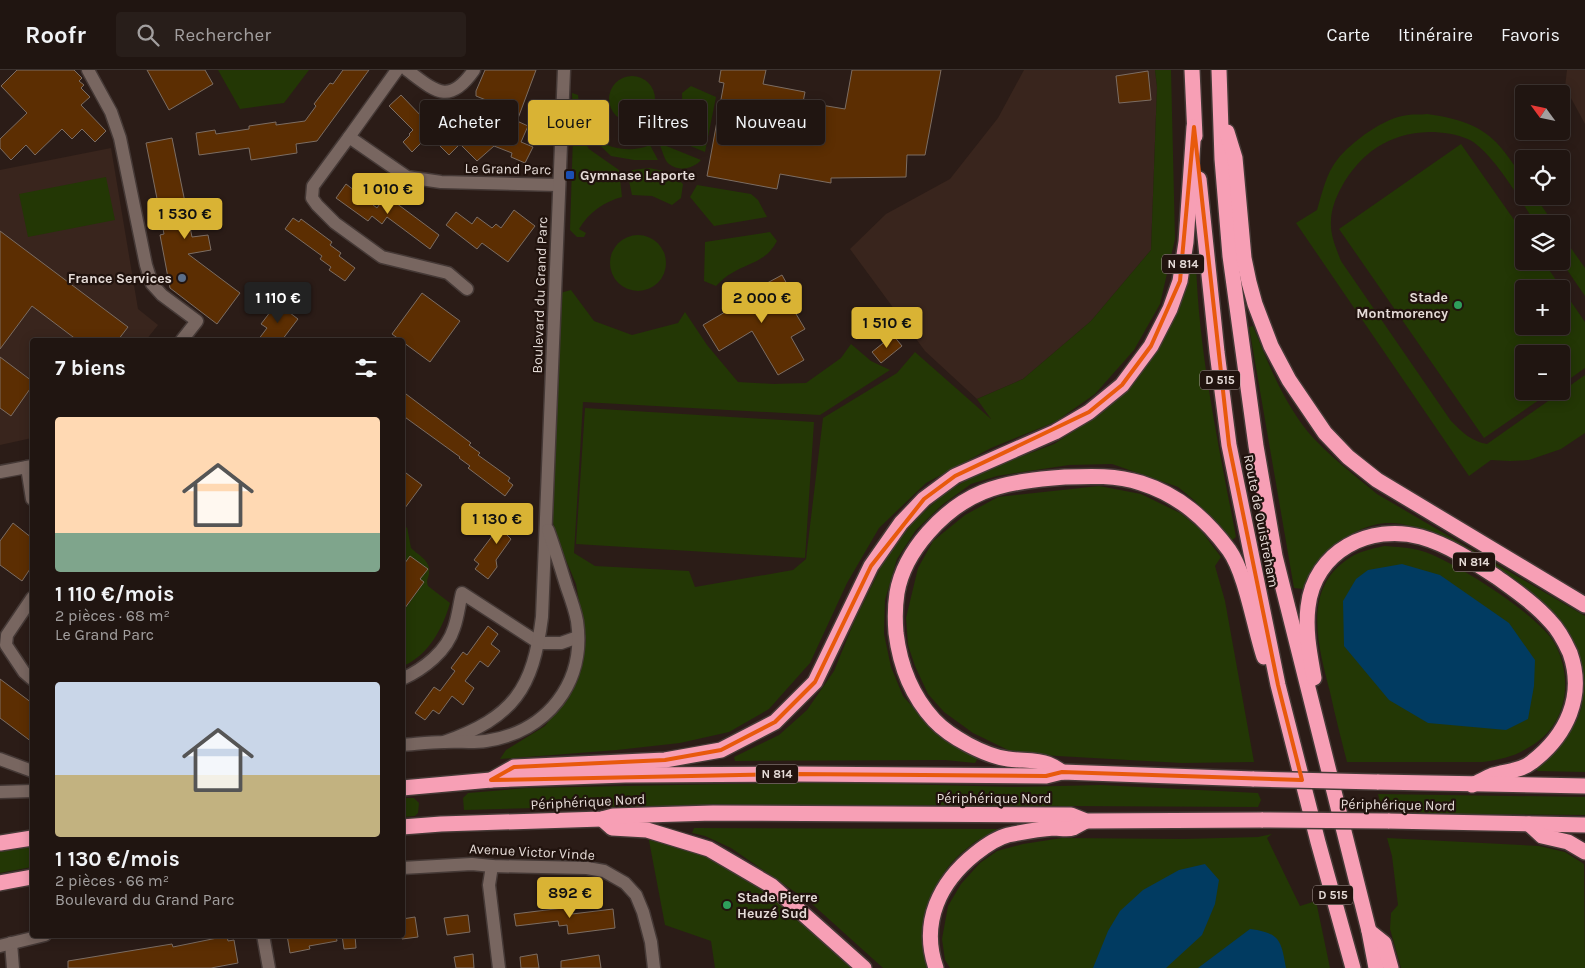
<!DOCTYPE html>
<html lang="fr">
<head>
<meta charset="utf-8">
<style>
  body { margin:0; font-family:Karla,sans-serif; background:#281e1a; color:#f1f3f6; height:100vh; display:flex; flex-direction:column; font-size:19px; white-space:nowrap }
  * { box-sizing:border-box; margin:0 }
  p { font-size:16px; color:#a29f9f }
  .icon { flex:none; width:28px; height:28px; fill:none; stroke:currentColor; stroke-width:2; stroke-linecap:round; stroke-linejoin:round }
  .map { position:relative; flex:1; overflow:hidden }
  .panel { position:absolute; left:30px; top:268px; width:375px; height:600px; display:flex; flex-direction:column; background:#201511; border-radius:5px; box-shadow:0 2px 12px #0003,0 0 0 1px #3d3431 }
  .panel>* { flex:none }
  .top-card { position:absolute; left:420px; top:30px; width:475px; height:45px; display:flex; gap:10px }
  .needle { width:32px; rotate:303deg }
  .tools { position:absolute; left:1515px; top:15px; display:grid; gap:10px }
  .tools a { display:grid; place-items:center; width:55px; height:55px; border-radius:5px; background:#201511; box-shadow:0 2px 12px #0003,0 0 0 1px #3d3431; font-size:25px }
  .price { position:absolute; translate:-50% -42px; padding:0 11px; border-radius:5px; background:#d9b334; color:#111; font-size:16px; line-height:32px; filter:drop-shadow(0 1px 2px #0008) }
  .price::after { content:''; position:absolute; left:50%; top:30px; width:15px; height:11px; margin-left:-8px; background:inherit; clip-path:polygon(0 0,100% 0,50% 100%) }
  .price.active { background:#222; color:#fff }
  ul { padding:0; list-style:none }
  li { display:grid; align-content:center; gap:10px; height:265px; padding:0 25px }
  li span { display:grid; place-items:center; height:155px; border-radius:5px; color:#555 }
  li>.icon { margin-inline-start:auto }
  span .icon { width:90px; height:90px; fill:#fffc; stroke-width:1 }
  li b { font-size:21px }
  h2 { display:flex; justify-content:space-between; align-items:center; height:60px; padding:0 25px; font-size:21px }
  .tag { padding:0 18px; border-radius:5px; background:#201511; box-shadow:0 2px 12px #0003,0 0 0 1px #3d3431; font-size:18px; line-height:45px }
  .tag.active { background:#d9b334; color:#111 }
  header { display:flex; align-items:center; gap:30px; box-sizing:border-box; height:70px; padding:0 25px; background:#201511; border-bottom:1px solid #3d3431 }
  header strong { font-size:24px }
  nav { display:flex; gap:28px; margin-inline-start:auto; font-size:18px }
  .search { width:350px; height:45px; background:#281e1a; display:flex; align-items:center; gap:12px; box-sizing:border-box; padding:0 18px; border-radius:5px; color:#a29f9f; font-size:19px }
  .map>svg:first-child { display:block }
  .built { fill:#39251d }
  .green { fill:#233705; fill-rule:evenodd }
  .water { fill:#013b61 }
  .building { fill:#5c2e02; stroke:#7c6d63 }
  .lines { fill:none; stroke-linecap:round; stroke-linejoin:round }
  .minor-casing { stroke:#453936; stroke-width:15 }
  .highway-casing { stroke:#453936; stroke-width:18 }
  .minor { stroke:#786660; stroke-width:12 }
  .highway { stroke:#f79fb5; stroke-width:15 }
  .highway-bridge-casing { stroke:#453936; stroke-width:18; stroke-linecap:butt }
  .highway-bridge { stroke:#f79fb5; stroke-width:15 }
  .marked { fill:none; stroke:#e8590c; stroke-width:4; stroke-linejoin:round }
  .transit-dot { fill:#1a4fb4; stroke:#21130e; stroke-width:2 }
  .service-dot { fill:#5c6f8a; stroke:#21130e; stroke-width:2 }
  .leisure-dot { fill:#2e9e5b; stroke:#21130e; stroke-width:2 }
  .labels { text-anchor:middle; dominant-baseline:central; stroke-width:4.5; stroke-linejoin:round; paint-order:stroke }
  .shield { fill:#21130e; stroke:#aa9f9b; stroke-width:1 }
  .shield-label { font-size:12px; font-weight:bold; fill:#e5dbd7 }
  .street-label { font-size:14px; fill:#e5dbd7; stroke:#21130e }
  .poi-label { font-size:14px; font-weight:bold; fill:#e5dbd7; stroke:#21130e; text-anchor:start }
</style>
</head>
<body>
<header>
<strong>Roofr</strong>
<div class="search"><svg class="icon" aria-label="search" viewBox="0 0 24 24"><circle cx="10" cy="10" r="6"/><path d="M15 15l6 6"/></svg>Rechercher</div>
<nav><a>Carte</a><a>Itinéraire</a><a>Favoris</a></nav>
</header>
<div class="map">
<svg width="1585" height="898" viewBox="0 0 1585 898">
  <rect width="100%" height="100%" fill="#2b1c17"/>
  <!-- built -->
  <g class="built">
    <path d="M1024 0H1155L1157 17 1151 180 1091 251 1023 309 977 329 925 281 850 179 886 144 950 109 998 48Z"/>
    <path d="M1567 0H1585V54L1565 17Z"/>
    <path d="M111 78 138 239 158 255 146 270H32V368L0 375V100Z"/>
  </g>
  <!-- green -->
  <g class="green">
    <path d="M218 0H309L284 33 240 39Z"/>
    <path d="M1155 0H1171L1175 169 1160 234 1134 280 1095 324 1055 352 991 378 926 413 879 458 847 513 810 593 769 639 729 662 680 673 617 680 500 689 506 680 545 656 571 620 586 571 576 514 555 464 550 435 560 223 571 220 594 251 632 265 678 253 685 242 707 275 738 312 773 314 806 313 841 288 851 274 871 291 890 300 820 345 583 332 574 483 595 496 689 501 695 517 793 500 806 489 823 348 897 303 915 282 991 349 977 329 1023 309 1091 251 1151 180 1157 17Z"/>
    <circle cx="632" cy="29" r="23"/>
    <path d="M691 16 716 27 705 82 678 71 671 63C679 48 683 41 682 23Z"/>
    <path d="M572 23 578 25C579 30 578 36 579 41 586 73 621 87 650 75L658 90H634L611 86 583 59 573 55Z"/>
    <path d="M1427 44C1463 49 1488 57 1509 88 1521 105 1524 105 1524 126H1535L1554 154H1536C1520 130 1494 84 1470 70 1457 64 1443 62 1429 62 1389 63 1360 83 1341 118 1336 127 1331 140 1331 151 1330 165 1336 178 1341 191L1451 351C1463 363 1471 371 1487 374L1585 305V363L1561 379 1529 390 1510 391 1491 390 1469 406 1296 153 1317 140C1322 123 1326 104 1337 90 1351 72 1385 47 1408 45 1414 44 1421 45 1427 44Z"/>
    <path d="M573 66H578L583 69 589 79 619 100 622 127C604 132 589 142 579 159L586 163 584 167H577L570 160Z"/>
    <path d="M659 73 701 90C693 99 679 102 669 94 664 90 662 79 659 73Z"/>
    <path d="M1461 74 1524 164V191H1543L1585 252V298L1561 315V284H1524V321H1552L1484 368 1339 159ZM1524 219H1561V256H1524Z"/>
    <path d="M649 98 669 102 683 114 681 128 672 135 652 126 632 125 628 106 632 100Z"/>
    <path d="M106 107 115 150 28 167 19 124Z"/>
    <path d="M697 115 751 124 758 130 767 147 714 156 690 127Z"/>
    <path d="M770 162 777 171C766 192 750 192 732 203 726 206 721 211 716 216L704 211 705 172Z"/>
    <path d="M1561 164 1585 198V226L1561 191Z"/>
    <circle cx="638" cy="193" r="28"/>
    <path d="M1196 193C1199 286 1219 376 1236 467L1230 472 1195 431 1178 417 1112 394 1069 395 997 406 971 414 942 435 916 460 897 489 885 530 884 564 891 597 903 626 933 660 978 688 975 693 945 690 735 691 734 687 779 665 807 640 834 601 854 552 883 493 913 452 946 422 983 401 1054 374 1102 343 1129 320 1154 285 1177 240 1189 196Z"/>
    <path d="M1253 256C1268 293 1283 331 1308 362 1328 385 1354 405 1377 424L1585 546V702L1538 701 1535 698C1553 683 1577 660 1582 635 1584 623 1582 610 1580 598 1578 584 1571 563 1562 552 1542 528 1505 510 1478 494 1448 475 1413 445 1374 455 1340 464 1319 488 1303 519L1294 518 1249 257Z"/>
    <path d="M585 338 814 352 805 488 576 474Z"/>
    <path d="M1099 416 1141 424 1180 443 1200 459 1221 487 1215 496 1225 531 1254 692 1182 693 1040 685 1008 680 973 663 944 642 928 624 915 596 908 575 906 548 918 498 933 471 965 445 998 427Z"/>
    <path d="M407 457 411 478C419 486 431 490 429 504 428 509 426 510 428 516L450 533C443 558 428 586 403 596V542L424 512 420 509 428 499 411 487 403 496 402 462Z"/>
    <path d="M1384 476C1397 477 1409 477 1422 481 1454 491 1539 545 1555 574 1575 612 1566 659 1526 679 1513 687 1498 690 1483 692H1347C1341 669 1335 645 1330 622 1319 579 1302 522 1345 491 1356 482 1371 479 1384 476Z"/>
    <path d="M821 712 1014 717 1101 715 1258 723 1261 730 1258 737 859 735 576 737 464 740 463 728 468 723 526 718Z"/>
    <path d="M1378 724 1585 727V745L1446 744 1382 740Z"/>
    <path d="M403 728H414L419 733 418 743 415 746 403 747Z"/>
    <path d="M694 758 999 759V763C993 765 986 766 980 769 975 771 970 776 965 780 931 807 915 856 927 898H883L811 833 731 778 705 766 692 763Z"/>
    <path d="M647 760 709 779 772 816 864 898H715L711 871 665 855Z"/>
    <path d="M1272 764 1267 768 1300 836 1316 831 1330 898H950L945 890 942 869 948 836 961 814 980 793 997 781 1023 774 1062 768 1184 769 1258 767Z"/>
    <path d="M1387 768 1539 776 1565 782 1584 794 1585 898H1401L1390 859 1391 843 1398 835 1392 786Z"/>
    <path d="M32 775V797L0 803V782Z"/>
  </g>
  <!-- water -->
  <g class="water">
    <path d="M1402 494 1440 505 1509 553 1535 590 1534 616 1528 649 1506 660 1428 653 1389 630 1344 576 1343 531 1356 509 1368 500Z"/>
    <path d="M1205 794 1219 810 1215 834 1202 865 1166 898H1093L1108 861 1120 841 1143 820 1179 800Z"/>
    <path d="M1250 859C1280 863 1281 870 1286 898H1198Z"/>
  </g>
  <!-- building -->
  <g class="building">
    <path d="M17 0H74L82 8 79 11 84 15 81 18 90 27 81 35 106 61 95 72 82 59 72 69 62 59 35 85 26 75 11 90 0 78V69L27 43 1 16Z"/>
    <path d="M147 0H205L213 14 169 40Z"/>
    <path d="M343 0H369L317 71 296 74 297 83 251 90 249 78 199 85 196 63 215 60 216 64 249 59V56L276 52V55L305 51 316 36 314 34 330 13 333 14Z"/>
    <path d="M485 0H536L517 51 528 56 521 72 533 77 525 93 511 87 512 83 494 76 477 91 460 74 449 85 429 65 412 82 403 72 410 65 409 64 413 60 389 36 401 25 424 49 441 32 463 54 469 47 484 62 496 34 476 26V21Z"/>
    <path d="M721 0H766L763 14 805 22 803 32 845 39 852 0H941L925 85H907L906 107 831 108V113L780 104 777 119 707 106 724 13 719 12Z"/>
    <path d="M1148 1 1151 30 1119 33 1116 6Z"/>
    <path d="M172 68 192 167 208 165 211 180 188 184 240 223 217 254 170 218 160 165 164 164 146 73Z"/>
    <path d="M346 114 377 138 381 132 387 136 392 130 439 165 430 179 387 147 382 154 372 146 368 151 336 128Z"/>
    <path d="M514 140 535 156 508 192 482 173 477 179 446 155 456 142 472 154 477 147 492 158 496 154 501 158Z"/>
    <path d="M293 148 299 152 301 149 332 172 330 175 341 183 339 186 355 198 345 211 329 200 331 197 320 189 322 186 285 159Z"/>
    <path d="M0 161 128 257 118 270H77L32 236 0 279Z"/>
    <path d="M782 205 792 223 786 227 805 259 791 267 804 290 778 305 752 261 719 281 703 255 742 232 740 229 746 225 744 222 755 216 756 219Z"/>
    <path d="M422 223 460 251 430 292 392 264Z"/>
    <path d="M277 233 298 249 282 270H258L267 258 261 254Z"/>
    <path d="M893 265 902 276 881 293 872 282Z"/>
    <path d="M0 287 32 311V316L11 346 0 338Z"/>
    <path d="M402 321 471 373 469 375 480 383 478 385 510 408 508 411 513 415 505 426 468 398 470 396 459 388 460 387 402 345Z"/>
    <path d="M402 400 422 415 402 442Z"/>
    <path d="M515 436 523 442 507 465 511 469 496 490 497 497 488 509 475 499 479 494 474 490Z"/>
    <path d="M13 453 32 468V496L22 511 0 495V471Z"/>
    <path d="M410 486 428 499 420 509 424 512 402 542V497Z"/>
    <path d="M488 556 498 564 491 574 500 581 488 597 480 591 465 611 474 618 463 635 452 626 439 644 433 640 425 650 415 643 434 617 440 621 455 601 451 598 463 582 467 585Z"/>
    <path d="M0 609 32 633V672L0 648Z"/>
    <path d="M571 837 572 844 613 839 615 858 568 864 567 855 559 856 558 851 516 856 514 844Z"/>
    <path d="M468 845 470 862 447 865 444 848Z"/>
    <path d="M415 847 418 867 402 869V849Z"/>
    <path d="M287 865H336L337 871 309 876 310 879 290 883Z"/>
    <path d="M342 865H355L356 878 344 879Z"/>
    <path d="M227 866 228 871 234 870 238 893 211 898H68V891L172 874 173 877Z"/>
    <path d="M473 884 474 898H456L454 887Z"/>
    <path d="M537 884 539 898H521L520 887Z"/>
    <path d="M599 885 601 898H561V891Z"/>
  </g>
  <g class="lines">
    <defs>
      <g id="minor">
        <path d="M88 0 111 42 120 68 146 195 152 214 162 225 197 251 182 270"/>
        <path d="M397 0 349 67 407 107 441 112 559 115"/>
        <path d="M407 0C435 21 449 36 474 0"/>
        <path d="M349 67 313 116 312 128 317 135 335 153 382 187 448 203 467 219"/>
        <path d="M27 397 32 429"/>
        <path d="M0 402 32 396"/>
        <path d="M32 528 7 565 6 575 24 602 32 609"/>
        <path d="M402 609C424 599 447 581 454 558 458 547 459 535 462 523L539 573H561L578 567"/>
        <path d="M444 672C514 647 533 619 542 547L564 0"/>
        <path d="M402 675C416 674 430 672 444 672 458 671 472 673 486 671 547 662 586 613 577 551 575 540 571 529 567 518 561 499 555 479 548 460"/>
        <path d="M0 689 32 701"/>
        <path d="M0 722 32 721"/>
        <path d="M492 796 489 815 499 898"/>
        <path d="M402 798 472 794 492 796 587 798 604 801 625 813 636 825 643 842 651 872 654 898"/>
        <path d="M263 865 269 898"/>
        <path d="M11 873 13 898"/>
        <path d="M0 876 45 865"/>
      </g>
      <g id="highway">
        <path d="M1192 0 1195 66"/>
        <path d="M1219 0 1222 89 1230 186 1256 376 1275 486 1369 861 1376 898"/>
        <path d="M1227 62 1235 88 1244 188 1249 212 1255 234 1271 276 1289 310 1325 363 1348 387 1377 410 1585 535"/>
        <path d="M1199 109 1217 282 1229 375 1278 615 1318 772 1353 898"/>
        <path d="M1314 608C1310 585 1305 561 1308 537 1314 481 1370 453 1421 467 1449 475 1474 492 1498 508 1516 521 1535 534 1550 551 1559 560 1565 572 1570 583 1585 626 1567 665 1532 692 1521 701 1506 701 1493 705 1486 708 1479 712 1472 715"/>
        <path d="M1062 702C1058 699 1053 696 1048 694 1036 689 1021 691 1008 689 985 686 950 667 934 650 911 625 900 596 896 563 895 551 895 536 897 523 904 481 944 438 983 422 1008 412 1038 409 1065 407 1091 406 1116 405 1141 413 1179 425 1206 449 1229 480 1246 504 1254 557 1264 587"/>
        <path d="M491 710 514 697 665 690 721 680 775 652 815 612 871 496 901 453 924 429 955 406 1055 362 1089 342 1122 315 1151 276 1170 239 1180 211 1186 172 1194 57"/>
        <path d="M1377 712 1585 716"/>
        <path d="M402 718 491 710 625 705 795 704 1046 706 1062 702 1254 709"/>
        <path d="M602 749 612 758 647 760 709 779 772 816 864 898"/>
        <path d="M1388 751 1585 755"/>
        <path d="M1529 754 1542 766 1568 772 1585 782"/>
        <path d="M402 757 441 754 602 749 613 746 713 743 1071 745 1086 751 1263 750"/>
        <path d="M0 773 32 768"/>
        <path d="M0 813 32 807"/>
        <path d="M1369 861 1384 873 1391 898"/>
        <path d="M936 898C920 852 940 812 975 784 985 776 996 768 1008 765 1023 762 1039 759 1054 758 1060 758 1067 760 1073 758 1077 756 1082 753 1086 751"/>
      </g>
    </defs>
    <!-- minor casing -->
    <use href="#minor" class="minor-casing"/>
    <!-- highway casing -->
    <use href="#highway" class="highway-casing"/>
    <!-- minor -->
    <use href="#minor" class="minor"/>
    <!-- highway -->
    <use href="#highway" class="highway"/>
    <defs>
      <g id="highway-bridge">
        <path d="M1254 709 1377 712"/>
        <path d="M1263 750 1388 751"/>
      </g>
    </defs>
    <!-- highway-bridge casing -->
    <use href="#highway-bridge" class="highway-bridge-casing"/>
    <!-- highway-bridge -->
    <use href="#highway-bridge" class="highway-bridge"/>
  </g>
  <!-- marked area -->
  <path class="marked" d="M1194 57 1229 375 1278 615 1302 710 1062 702 1046 706 795 704 491 710 514 697 665 690 721 680 775 652 815 612 871 496 924 429 955 406 1089 342 1122 315 1151 276 1180 211Z"/>
  <!-- markers -->
  <rect class="transit-dot" x="565" y="100" width="10" height="10" rx="2.5"/>
  <circle class="service-dot" cx="182" cy="208" r="5"/>
  <g class="leisure-dot">
    <circle cx="1458" cy="235" r="5"/>
    <circle cx="727" cy="835" r="5"/>
  </g>
  <g class="labels">
    <!-- shield labels -->
    <g class="shield">
      <rect x="1162" y="184.5" width="42" height="19" rx="4"/>
      <rect x="1200" y="300.5" width="40" height="19" rx="4"/>
      <rect x="1453" y="482.5" width="42" height="19" rx="4"/>
      <rect x="756" y="694.5" width="42" height="19" rx="4"/>
      <rect x="1313" y="815.5" width="40" height="19" rx="4"/>
    </g>
    <g class="shield-label">
      <text x="1183" y="194">N 814</text>
      <text x="1220" y="310">D 515</text>
      <text x="1474" y="492">N 814</text>
      <text x="777" y="704">N 814</text>
      <text x="1333" y="825">D 515</text>
    </g>
    <!-- street labels -->
    <g class="street-label">
      <text transform="translate(508 99) rotate(1)">Le Grand Parc</text>
      <text transform="translate(540 225) rotate(-88)">Boulevard du Grand Parc</text>
      <text transform="translate(1261 451) rotate(79)">Route de Ouistreham</text>
      <text x="994" y="728">Périphérique Nord</text>
      <text transform="translate(588 732) rotate(-3)">Périphérique Nord</text>
      <text transform="translate(1398 735) rotate(1)">Périphérique Nord</text>
      <text transform="translate(532 782) rotate(3)">Avenue Victor Vinde</text>
    </g>
    <!-- poi labels -->
    <g class="poi-label">
      <text x="580" y="105">Gymnase Laporte</text>
      <text x="172" y="208" text-anchor="end">France Services</text>
      <text x="1448" y="227" text-anchor="end">Stade<tspan x="1448" dy="16">Montmorency</tspan></text>
      <text x="737" y="827">Stade Pierre<tspan x="737" dy="16">Heuzé Sud</tspan></text>
    </g>
  </g>
</svg>
<div class="tools">
<a><svg class="needle" viewBox="-14 -14 28 28"><path d="M0-13l5 13h-10z" fill="#e53935"/><path d="M0 13l5-13h-10z" fill="#a29f9f"/></svg></a>
<a><svg class="icon" aria-label="locate" viewBox="0 0 24 24"><circle cx="12" cy="12" r="6"/><path d="M12 2v4M12 18v4M2 12h4M18 12h4"/></svg></a>
<a><svg class="icon" aria-label="layers" viewBox="0 0 24 24"><path d="M12 4l9 5-9 5-9-5zM3 14l9 5 9-5"/></svg></a>
<a>+</a>
<a>−</a>
</div>
<b class="price" style="left:388px;top:145px">1 010 €</b>
<b class="price" style="left:185px;top:170px">1 530 €</b>
<b class="price active" style="left:278px;top:254px">1 110 €</b>
<b class="price" style="left:762px;top:254px">2 000 €</b>
<b class="price" style="left:887px;top:279px">1 510 €</b>
<b class="price" style="left:497px;top:475px">1 130 €</b>
<b class="price" style="left:570px;top:849px">892 €</b>
<div class="top-card">
<a class="tag">Acheter</a>
<a class="tag active">Louer</a>
<a class="tag">Filtres</a>
<a class="tag">Nouveau</a>
</div>
<section class="panel">
<h2>7 biens<svg class="icon" aria-label="filters" viewBox="0 0 24 24"><path d="M4 7h16M4 17h16"/><circle cx="9" cy="7" r="2"/><circle cx="15" cy="17" r="2"/></svg></h2>
<ul>
<li><span style="background:linear-gradient(#ffd9b3 75%,#7fa58c 0)"><svg class="icon" aria-label="home" viewBox="0 0 24 24"><path d="M3 11l9-7 9 7M6 9v11h12V9"/></svg></span><div><b>1 110 €/mois</b><p>2 pièces · 68 m²</p><p>Le Grand Parc</p></div></li>
<li><span style="background:linear-gradient(#c9d6e8 60%,#c2b280 0)"><svg class="icon" aria-label="home" viewBox="0 0 24 24"><path d="M3 11l9-7 9 7M6 9v11h12V9"/></svg></span><div><b>1 130 €/mois</b><p>2 pièces · 66 m²</p><p>Boulevard du Grand Parc</p></div></li>
</ul>
</section>
</div>
</body>
</html>
